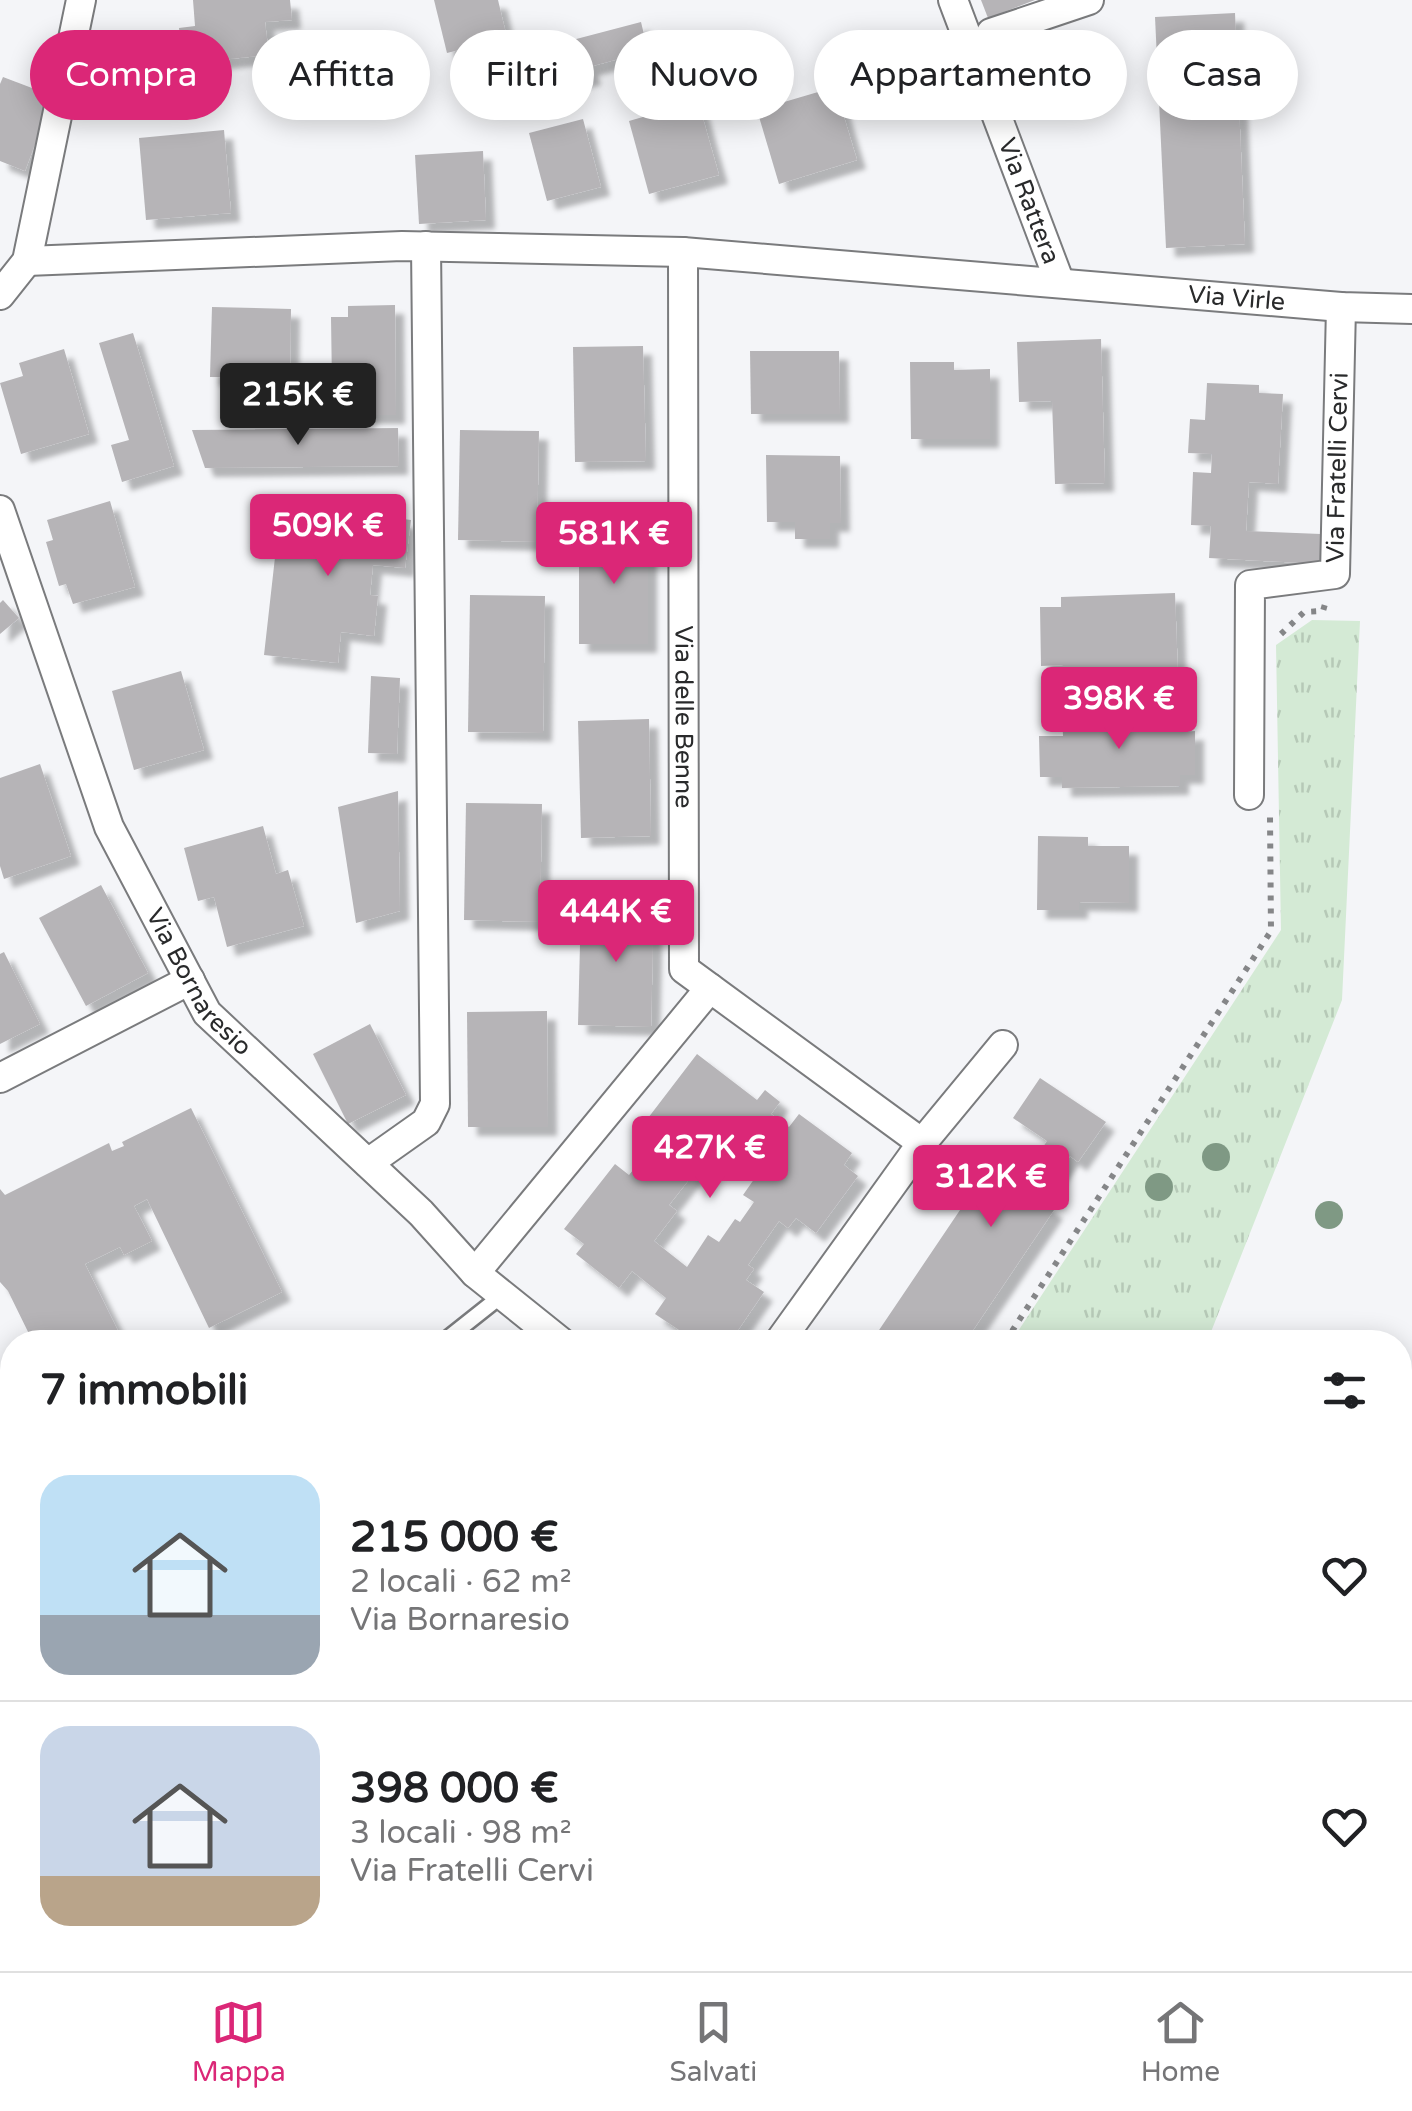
<!DOCTYPE html>
<html lang="it">
<head>
<meta charset="utf-8">
<style>
  body { margin:0; font-family:"Varela Round",sans-serif; background:#f6f6f6; color:#202124; height:100vh; display:flex; flex-direction:column; font-size:38px; white-space:nowrap }
  * { box-sizing:border-box; margin:0 }
  p { font-size:32px; color:#757577 }
  .icon { flex:none; width:55px; height:55px; fill:none; stroke:currentColor; stroke-width:2; stroke-linecap:round; stroke-linejoin:round }
  .map { position:relative; flex:1; overflow:hidden }
  .details { position:absolute; left:0px; top:1330px; width:1412px; height:642px; display:flex; flex-direction:column; background:#fff; border-radius:40px 40px 0 0; box-shadow:0 5px 25px #0003 }
  .details>* { flex:none }
  .hud { position:absolute; left:30px; top:30px; width:1352px; height:90px; display:flex; gap:20px }
  .price { position:absolute; translate:-50% -85px; padding:0 22px; border-radius:10px; background:#db2777; color:#fff; font-size:32px; line-height:65px; filter:drop-shadow(0 2px 5px #0008) }
  .price::after { content:''; position:absolute; left:50%; top:60px; width:30px; height:22px; margin-left:-15px; background:inherit; clip-path:polygon(0 0,100% 0,50% 100%) }
  .price.current { background:#222; color:#fff }
  ul { padding:0; list-style:none }
  li { display:flex; align-items:center; gap:30px; height:250px; padding:0 40px }
  li+li { border-top:2px solid #e0e0e0 }
  li span { display:grid; place-items:center; flex:none; width:280px; height:200px; border-radius:30px; color:#555 }
  li>.icon { margin-inline-start:auto }
  span .icon { width:120px; height:120px; fill:#fffc; stroke-width:1 }
  li b { font-size:42px }
  h2 { display:flex; justify-content:space-between; align-items:center; height:120px; padding:0 40px; font-size:42px }
  .pill { padding:0 35px; border-radius:45px; background:#fff; box-shadow:0 5px 25px #0003; font-size:35px; line-height:90px }
  .pill.current { background:#db2777; color:#fff }
  .dock { display:flex; justify-content:space-around; align-items:center; height:140px; border-top:2px solid #e0e0e0; background:#fff; font-size:28px; color:#757577 }
  .dock a { display:grid; justify-items:center; gap:5px }
  .dock .current { color:#db2777 }
  .map>svg:first-child { display:block }
  .built { fill:#e8e9f3 }
  .grass { fill:url(#grass-tufts) }
  .building { fill:#b6b4b7; fill-rule:evenodd; filter:url(#shadow) }
  .lines { fill:none; stroke-linecap:round; stroke-linejoin:round }
  .lane-casing { stroke:#7a7b7d; stroke-width:19 }
  .street-casing { stroke:#7a7b7d; stroke-width:32 }
  .path { stroke:#858688; stroke-width:6; stroke-dasharray:5 8; stroke-linecap:butt }
  .lane { stroke:#fff; stroke-width:14 }
  .street { stroke:#fff; stroke-width:28 }
  .tree { fill:#7f9984 }
  .labels { text-anchor:middle; dominant-baseline:central; stroke-width:9; stroke-linejoin:round; paint-order:stroke }
  .street-label { font-size:25px; fill:#292a2b; stroke:#fff }
</style>
</head>
<body>
<div class="map">
<svg width="1412" height="1971" viewBox="0 0 1412 1971">
  <defs>
    <pattern id="grass-tufts" width="24" height="20" patternUnits="userSpaceOnUse" patternTransform="scale(2.5)"><rect width="24" height="20" fill="#d4ead5"/><path d="M3 7l-1-3M5 7V3M7 7l1-3M15 17l-1-3M17 17v-4M19 17l1-3" fill="none" stroke="#b6c9b7"/></pattern>
    <filter id="shadow"><feDropShadow dx="9" dy="9" stdDeviation="2.5" flood-color="#0004"/></filter>
  </defs>
  <rect width="100%" height="100%" fill="#f4f5f8"/>
  <!-- built -->
  <path class="built" d="M8 1604 12 1614V1960H454L438 1971H0V1606Z"/>
  <!-- grass -->
  <path class="grass" d="M1312 620 1360 621 1342 1000 1207 1342H1011L1281 930 1276 645Z"/>
  <!-- building -->
  <g class="building">
    <path d="M193 0H290L292 20 265 22 269 55 183 64 179 28 195 26Z"/>
    <path d="M434 0H498L507 38 447 53Z"/>
    <path d="M981 0H1035L988 18Z"/>
    <path d="M1235 13 1245 244 1166 248 1155 17Z"/>
    <path d="M641 22 648 51 589 67 592 76 552 86 542 48Z"/>
    <path d="M939 42 948 67 905 84 895 59Z"/>
    <path d="M394 51 396 87 347 90 345 54Z"/>
    <path d="M3 77 53 96 25 171 0 161V84Z"/>
    <path d="M835 87 857 160 779 184 757 110Z"/>
    <path d="M698 101 719 175 649 194 629 121Z"/>
    <path d="M583 119 601 187 547 201 529 133Z"/>
    <path d="M224 130 231 213 146 220 139 138Z"/>
    <path d="M483 151 486 220 419 224 415 155Z"/>
    <path d="M395 305 396 415H350L349 385H332L331 317H348V306Z"/>
    <path d="M212 307 291 309 290 378 210 377Z"/>
    <path d="M133 333 174 466 122 482 111 445 129 440 99 343Z"/>
    <path d="M1101 339 1105 483 1055 484 1052 401 1019 402 1017 342Z"/>
    <path d="M643 346 646 461 575 462 573 347Z"/>
    <path d="M64 349 89 434 21 454 0 383 23 376 19 363Z"/>
    <path d="M750 351H839L840 414H751Z"/>
    <path d="M910 362H954V370L990 369V439H911Z"/>
    <path d="M1207 383 1259 385V393L1283 394 1278 484 1249 482 1246 531 1321 534 1320 564 1209 558 1211 526 1191 525 1193 472 1211 473 1212 454 1188 453 1190 419 1205 420Z"/>
    <path d="M398 428 399 466 205 468 192 430Z"/>
    <path d="M460 430 539 431 537 542 458 540Z"/>
    <path d="M766 455 840 456 841 523H830V539H795V522H767Z"/>
    <path d="M110 501 135 587 73 604 66 584 59 586 46 542 53 540 47 520Z"/>
    <path d="M281 504 411 520 405 568 373 565 370 595 378 596 374 636 341 632 338 663 264 655Z"/>
    <rect x="579" y="530" width="69" height="114"/>
    <path d="M1175 593 1178 675 1063 679V665L1041 666 1040 607H1061V597Z"/>
    <path d="M470 595 545 596 543 733 468 732Z"/>
    <path d="M3 600 19 618 0 634V603Z"/>
    <path d="M181 671 204 750 134 770 112 691Z"/>
    <path d="M371 676 400 678 397 754 368 753Z"/>
    <path d="M1180 714 1181 732 1195 731V775H1180V786L1062 788V777H1040L1039 736H1063L1062 716Z"/>
    <path d="M649 719 651 836 581 838 578 721Z"/>
    <path d="M40 764 71 856 4 879 0 866V778Z"/>
    <path d="M398 791 400 911 356 923 338 807Z"/>
    <path d="M466 803 542 804 540 922 464 920Z"/>
    <path d="M263 826 276 874 288 870 304 926 227 947 214 897 198 901 184 848Z"/>
    <path d="M1038 836 1088 837V846H1129V903L1079 902V910H1037Z"/>
    <path d="M101 885 148 973 86 1006 39 918Z"/>
    <path d="M581 904 654 905 651 1027 578 1025Z"/>
    <path d="M4 952 40 1024 0 1044V954Z"/>
    <path d="M547 1011 548 1127H468L467 1012Z"/>
    <path d="M370 1024 406 1095 348 1124 313 1054Z"/>
    <path d="M697 1054 757 1100 765 1090 780 1102 771 1114 789 1127 799 1114 852 1153 844 1165 858 1176 816 1233 796 1218 788 1228 779 1221 748 1265 754 1269 746 1280 764 1292 730 1342H714L705 1336 701 1342H697L655 1314 666 1298 632 1271 619 1288 576 1254 584 1244 564 1229 615 1164 629 1175 648 1152 663 1163 677 1146 645 1122ZM744 1124 756 1134 749 1143 769 1158 743 1195 754 1202 740 1222 735 1219 719 1242 708 1235 687 1267 654 1241 677 1211 669 1205 699 1167 707 1173Z"/>
    <path d="M1040 1078 1106 1122 1078 1162 1070 1156 1040 1200 1054 1210 965 1342H871L987 1170 1015 1189 1047 1141 1013 1118Z"/>
    <path d="M191 1108 282 1292 209 1328 147 1199 134 1206 152 1241 124 1255 120 1247 85 1264 122 1339 115 1342H33L8 1291 0 1282V1189L5 1195 109 1143 112 1151 124 1146 122 1142Z"/>
    <path d="M12 1696V1910L0 1917V1702Z"/>
  </g>
  <g class="lines">
    <defs>
      <path id="lane" d="M443 1342 501 1296"/>
      <g id="street">
        <path id="s1" d="M953 0 1060 283"/>
        <path d="M975 63 991 33 1089 0"/>
        <path id="s2" d="M683 252 684 969 922 1143 779 1342"/>
        <path id="s3" d="M27 261 402 246 683 252 1341 307 1412 309"/>
        <path d="M0 295 27 261 81 0"/>
        <path id="s4" d="M0 510 109 827 207 1013 421 1213 475 1273 561 1342"/>
        <path id="s5" d="M1249 795 1250 585 1335 574 1341 307"/>
        <path d="M0 1078 190 980"/>
        <path d="M922 1143 1003 1045"/>
        <path d="M368 1163 426 1122 435 1104 426 246"/>
        <path d="M475 1273 710 988"/>
        <path d="M1400 1881 1412 1896"/>
      </g>
    </defs>
    <!-- lane casing -->
    <use href="#lane" class="lane-casing"/>
    <!-- street casing -->
    <use href="#street" class="street-casing"/>
    <!-- path -->
    <g class="path">
      <path d="M1281 634 1304 612 1323 611 1325 604"/>
      <path d="M1005 1342 1271 931 1270 817"/>
    </g>
    <!-- lane -->
    <use href="#lane" class="lane"/>
    <!-- street -->
    <use href="#street" class="street"/>
  </g>
  <!-- trees -->
  <g class="tree">
    <circle cx="1216" cy="1157" r="14"/>
    <circle cx="1159" cy="1187" r="14"/>
    <circle cx="1329" cy="1215" r="14"/>
  </g>
  <g class="labels">
    <!-- street labels -->
    <g class="street-label">
      <text stroke="none"><textPath href="#s1" startOffset="215">Via Rattera</textPath></text>
      <text stroke="none"><textPath href="#s3" startOffset="1212">Via Virle</textPath></text>
      <text stroke="none"><textPath href="#s5" startOffset="402">Via Fratelli Cervi</textPath></text>
      <text stroke="none"><textPath href="#s2" startOffset="465">Via delle Benne</textPath></text>
      <text stroke="none"><textPath href="#s4" startOffset="515">Via Bornaresio</textPath></text>
    </g>
  </g>
</svg>
<b class="price current" style="left:298px;top:448px">215K €</b>
<b class="price" style="left:328px;top:579px">509K €</b>
<b class="price" style="left:614px;top:587px">581K €</b>
<b class="price" style="left:1119px;top:752px">398K €</b>
<b class="price" style="left:616px;top:965px">444K €</b>
<b class="price" style="left:710px;top:1201px">427K €</b>
<b class="price" style="left:991px;top:1230px">312K €</b>
<div class="hud">
<a class="pill current">Compra</a>
<a class="pill">Affitta</a>
<a class="pill">Filtri</a>
<a class="pill">Nuovo</a>
<a class="pill">Appartamento</a>
<a class="pill">Casa</a>
</div>
<section class="details">
<h2>7 immobili<svg class="icon" aria-label="filters" viewBox="0 0 24 24"><path d="M4 7h16M4 17h16"/><circle cx="9" cy="7" r="2"/><circle cx="15" cy="17" r="2"/></svg></h2>
<ul>
<li><span style="background:linear-gradient(#bfe0f5 70%,#9aa5b1 0)"><svg class="icon" aria-label="home" viewBox="0 0 24 24"><path d="M3 11l9-7 9 7M6 9v11h12V9"/></svg></span><div><b>215 000 €</b><p>2 locali · 62 m²</p><p>Via Bornaresio</p></div><svg class="icon" aria-label="heart" viewBox="0 0 24 24"><path d="M12 20l-8-8c-3-5 5-10 8-4 3-6 11-1 8 4z"/></svg></li>
<li><span style="background:linear-gradient(#c9d6e8 75%,#b9a48a 0)"><svg class="icon" aria-label="home" viewBox="0 0 24 24"><path d="M3 11l9-7 9 7M6 9v11h12V9"/></svg></span><div><b>398 000 €</b><p>3 locali · 98 m²</p><p>Via Fratelli Cervi</p></div><svg class="icon" aria-label="heart" viewBox="0 0 24 24"><path d="M12 20l-8-8c-3-5 5-10 8-4 3-6 11-1 8 4z"/></svg></li>
</ul>
</section>
</div>
<nav class="dock">
<a class="current"><svg class="icon" aria-label="map" viewBox="0 0 24 24"><path d="M3 6l6-2 6 2 6-2v14l-6 2-6-2-6 2zM9 4v14M15 6v14"/></svg>Mappa</a>
<a><svg class="icon" aria-label="saved" viewBox="0 0 24 24"><path d="M7 4h10v16l-5-4-5 4z"/></svg>Salvati</a>
<a><svg class="icon" aria-label="home" viewBox="0 0 24 24"><path d="M3 11l9-7 9 7M6 9v11h12V9"/></svg>Home</a>
</nav>
</body>
</html>
